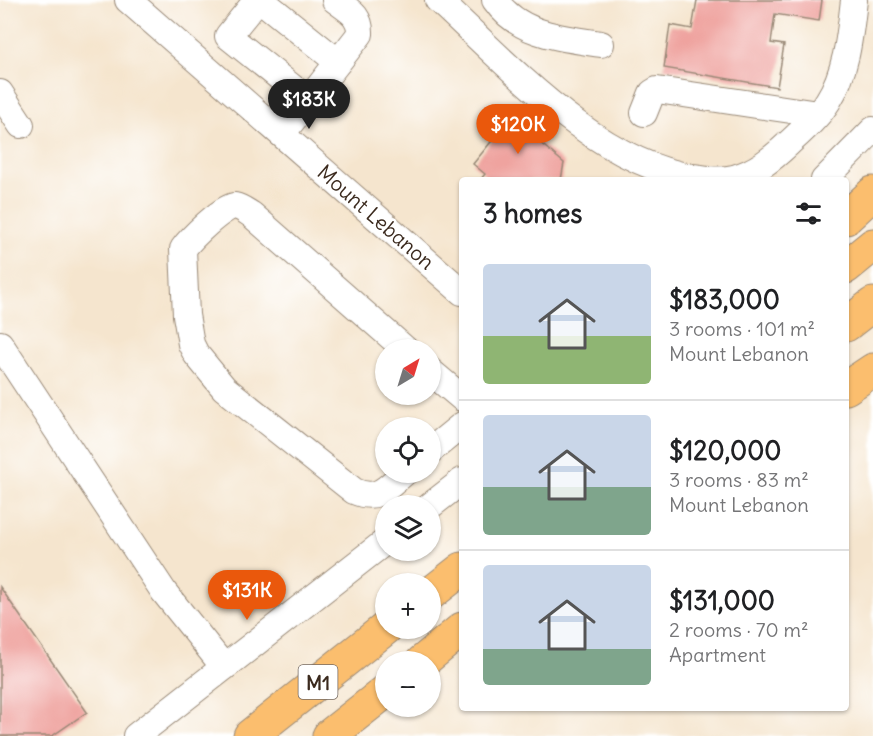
<!DOCTYPE html>
<html lang="en">
<head>
<meta charset="utf-8">
<style>
  body { margin:0; font-family:Delius,sans-serif; background:#f6f6f6; color:#202124; height:100vh; display:flex; flex-direction:column; font-size:22px; white-space:nowrap }
  * { box-sizing:border-box; margin:0 }
  p { font-size:20px; color:#757577 }
  .icon { flex:none; width:33px; height:33px; fill:none; stroke:currentColor; stroke-width:2; stroke-linecap:round; stroke-linejoin:round }
  .map { position:relative; flex:1; overflow:hidden }
  .sheet { position:absolute; left:459px; top:177px; width:390px; height:534px; display:flex; flex-direction:column; background:#fff; border-radius:6px; box-shadow:0 2px 4px #0004 }
  .sheet>* { flex:none }
  .needle { width:39px; rotate:38deg }
  .fabs { position:absolute; left:375px; top:339px; display:grid; gap:12px }
  .fabs a { display:grid; place-items:center; width:66px; height:66px; border-radius:50%; background:#fff; box-shadow:0 2px 4px #0004; font-size:30px }
  .price { position:absolute; translate:-50% -51px; padding:0 14px; border-radius:21px; background:#ea580c; color:#fff; font-size:20px; line-height:39px; filter:drop-shadow(0 2px 3px #0008) }
  .price::after { content:''; position:absolute; left:50%; top:36px; width:18px; height:14px; margin-left:-9px; background:inherit; clip-path:polygon(0 0,100% 0,50% 100%) }
  .price.active { background:#222; color:#fff }
  ul { padding:0; list-style:none }
  li { display:flex; align-items:center; gap:18px; height:150px; padding:0 24px }
  li+li { border-top:2px solid #e0e0e0 }
  li span { display:grid; place-items:center; flex:none; width:168px; height:120px; border-radius:6px; color:#555 }
  li>.icon { margin-inline-start:auto }
  span .icon { width:72px; height:72px; fill:#fffc; stroke-width:1 }
  li b { font-size:26px }
  h2 { display:flex; justify-content:space-between; align-items:center; height:72px; padding:0 24px; font-size:26px }
  .map>svg:first-child { display:block }
  .building { fill:#efa39f }
  .lines { fill:none; stroke-linecap:round; stroke-linejoin:round }
  .minor-casing { stroke:#988876; stroke-width:28 }
  .highway-casing { stroke:#988876; stroke-width:35 }
  .minor { stroke:#fff; stroke-width:26 }
  .highway { stroke:#fbbe6e; stroke-width:33 }
  .labels { text-anchor:middle; dominant-baseline:central; stroke-width:5; stroke-linejoin:round; paint-order:stroke }
  .shield { fill:#fff; stroke:#766a62; stroke-width:1.5 }
  .shield-label { font-size:20px; font-weight:bold; fill:#3b2a1e }
  .street-label { font-size:21px; fill:#3b2a1e; stroke:#fff }
</style>
</head>
<body>
<div class="map">
<svg width="873" height="736" viewBox="0 0 873 736">
  <rect width="100%" height="100%" fill="#fff"/>
  <filter id="ink" filterUnits="userSpaceOnUse"><feTurbulence type="fractalNoise" baseFrequency=".0167" numOctaves="2"/><feDisplacementMap in="SourceGraphic" scale="12" xChannelSelector="R" yChannelSelector="G"/><feConvolveMatrix kernelMatrix="1 2 1 2 8 2 1 2 1" color-interpolation-filters="sRGB"/></filter>
  <filter id="wash" filterUnits="userSpaceOnUse"><feTurbulence type="fractalNoise" baseFrequency=".008" numOctaves="4" result="noise"/><feDisplacementMap in="SourceGraphic" scale="24" xChannelSelector="R" yChannelSelector="G"/><feGaussianBlur stdDeviation="1.35" result="paint"/><feColorMatrix in="noise" values="0 0 0 0 0 0 0 0 0 0 0 0 0 0 0 0 0 1.4 0 .05"/><feComposite in="paint" operator="in"/></filter>
  <g filter="url(#wash)">
    <rect width="100%" height="100%" fill="#f5e5ce"/>
    <g id="blocks">
      <!-- building -->
      <g class="building">
        <path d="M697 0H822L819 21 775 14 771 43 784 45 777 87 664 68 670 25 692 29Z"/>
        <path d="M510 106 525 118 519 125 564 163 561 180H480L485 174 473 164 504 126 498 120Z"/>
        <path d="M0 587 87 712 52 736H0Z"/>
      </g>
    </g>
  </g>
  <g filter="url(#ink)">
    <use href="#blocks" fill-opacity="0" stroke="#988876" stroke-width="1.5"/>
    <g class="lines">
      <defs>
        <g id="minor">
          <path d="M128 0 462 292"/>
          <path d="M257 0 228 36 308 100"/>
          <path d="M261 0 338 62"/>
          <path d="M438 0C508 64 596 163 693 177 707 179 720 181 734 178 756 172 772 159 788 144 802 131 818 117 828 101 847 71 850 34 854 0"/>
          <path d="M495 0C519 35 562 38 601 44"/>
          <path d="M0 93 21 125"/>
          <path d="M644 113 652 93 657 90 818 114"/>
          <path d="M282 134 360 34C361 15 348 10 335 0"/>
          <path d="M824 180 873 130"/>
          <path d="M0 344 164 592 224 667"/>
          <path d="M430 371 462 398"/>
          <path d="M430 451 462 425"/>
          <path d="M405 472C387 487 379 502 354 491L224 388 196 354 191 344 186 315 183 249C190 239 223 206 235 206 241 207 247 212 252 215L406 350"/>
          <path d="M430 506 462 481"/>
          <path d="M136 736 386 541"/>
        </g>
        <g id="highway">
          <path d="M846 218 873 193"/>
          <path d="M846 267 873 245"/>
          <path d="M846 325 873 304"/>
          <path d="M846 388 873 370"/>
          <path d="M430 594 462 569"/>
          <path d="M422 662 462 629"/>
          <path d="M250 736 386 628"/>
          <path d="M329 736 386 691"/>
        </g>
      </defs>
      <!-- minor casing -->
      <use href="#minor" class="minor-casing"/>
      <!-- highway casing -->
      <use href="#highway" class="highway-casing"/>
      <!-- minor -->
      <use href="#minor" class="minor"/>
      <!-- highway -->
      <use href="#highway" class="highway"/>
    </g>
  </g>
  <g class="labels">
    <!-- shield labels -->
    <rect class="shield" x="298.5" y="665" width="39" height="34" rx="4.5"/>
    <g class="shield-label">
      <text x="318" y="682">M1</text>
    </g>
    <!-- street labels -->
    <g class="street-label">
      <text transform="translate(376 217) rotate(41)">Mount Lebanon</text>
    </g>
  </g>
</svg>
<div class="fabs">
<a><svg class="needle" viewBox="-14 -14 28 28"><path d="M0-13l5 13h-10z" fill="#e53935"/><path d="M0 13l5-13h-10z" fill="#757577"/></svg></a>
<a><svg class="icon" aria-label="locate" viewBox="0 0 24 24"><circle cx="12" cy="12" r="6"/><path d="M12 2v4M12 18v4M2 12h4M18 12h4"/></svg></a>
<a><svg class="icon" aria-label="layers" viewBox="0 0 24 24"><path d="M12 4l9 5-9 5-9-5zM3 14l9 5 9-5"/></svg></a>
<a>+</a>
<a>−</a>
</div>
<b class="price active" style="left:309px;top:130px">$183K</b>
<b class="price" style="left:518px;top:155px">$120K</b>
<b class="price" style="left:247px;top:621px">$131K</b>
<section class="sheet">
<h2>3 homes<svg class="icon" aria-label="filters" viewBox="0 0 24 24"><path d="M4 7h16M4 17h16"/><circle cx="9" cy="7" r="2"/><circle cx="15" cy="17" r="2"/></svg></h2>
<ul>
<li><span style="background:linear-gradient(#c9d6e8 60%,#8fb573 0)"><svg class="icon" aria-label="home" viewBox="0 0 24 24"><path d="M3 11l9-7 9 7M6 9v11h12V9"/></svg></span><div><b>$183,000</b><p>3 rooms · 101 m²</p><p>Mount Lebanon</p></div></li>
<li><span style="background:linear-gradient(#c9d6e8 60%,#7fa58c 0)"><svg class="icon" aria-label="home" viewBox="0 0 24 24"><path d="M3 11l9-7 9 7M6 9v11h12V9"/></svg></span><div><b>$120,000</b><p>3 rooms · 83 m²</p><p>Mount Lebanon</p></div></li>
<li><span style="background:linear-gradient(#c9d6e8 70%,#7fa58c 0)"><svg class="icon" aria-label="home" viewBox="0 0 24 24"><path d="M3 11l9-7 9 7M6 9v11h12V9"/></svg></span><div><b>$131,000</b><p>2 rooms · 70 m²</p><p>Apartment</p></div></li>
</ul>
</section>
</div>
</body>
</html>
